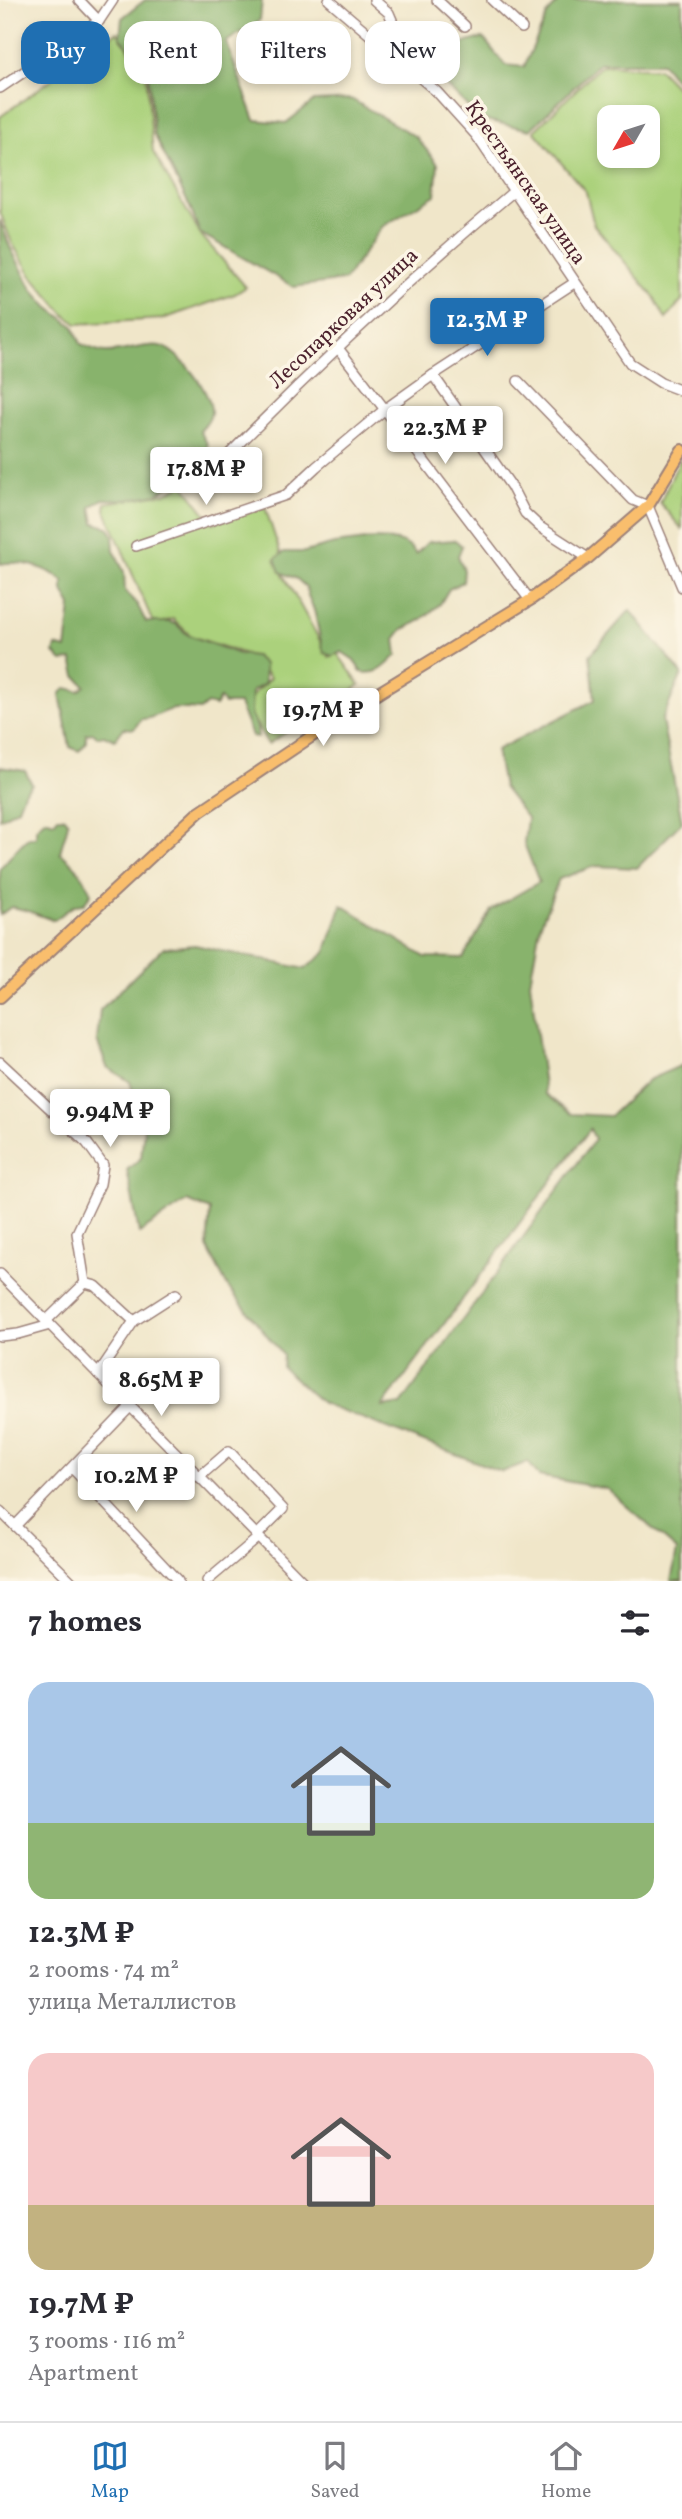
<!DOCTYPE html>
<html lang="en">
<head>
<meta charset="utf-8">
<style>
  body { margin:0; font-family:Vollkorn,serif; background:#f7f7f7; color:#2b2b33; height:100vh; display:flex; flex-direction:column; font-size:26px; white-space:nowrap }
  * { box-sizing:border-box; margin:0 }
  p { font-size:23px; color:#7c7c81 }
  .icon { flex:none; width:38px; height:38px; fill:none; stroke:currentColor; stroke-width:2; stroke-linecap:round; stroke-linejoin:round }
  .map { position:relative; height:1581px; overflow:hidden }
  .drawer { display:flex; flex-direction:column; background:#fff; flex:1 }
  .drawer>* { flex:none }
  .hud { position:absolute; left:21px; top:21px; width:640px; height:63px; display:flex; gap:14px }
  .needle { width:46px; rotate:231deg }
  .fabs { position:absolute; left:597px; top:105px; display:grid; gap:14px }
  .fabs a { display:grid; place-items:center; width:63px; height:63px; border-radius:14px; background:#fff; box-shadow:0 4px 10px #0003; font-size:35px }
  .price { position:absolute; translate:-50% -60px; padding:0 16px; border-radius:7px; background:#fff; color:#222; font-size:23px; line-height:46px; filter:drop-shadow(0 2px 4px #0008) }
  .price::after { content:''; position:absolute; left:50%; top:42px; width:21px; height:16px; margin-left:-10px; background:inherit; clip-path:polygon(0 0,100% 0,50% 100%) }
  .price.current { background:#1f6fb2; color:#fff }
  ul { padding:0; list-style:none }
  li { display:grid; align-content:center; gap:14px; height:371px; padding:0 28px }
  li span { display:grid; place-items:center; height:217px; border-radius:21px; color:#555 }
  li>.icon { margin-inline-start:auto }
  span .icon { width:126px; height:126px; fill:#fffc; stroke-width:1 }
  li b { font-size:30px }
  h2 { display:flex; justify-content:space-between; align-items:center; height:84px; padding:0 28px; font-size:30px }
  .tag { padding:0 24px; border-radius:21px; background:#fff; box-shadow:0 4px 10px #0003; font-size:24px; line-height:63px }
  .tag.current { background:#1f6fb2; color:#fff }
  .menu { display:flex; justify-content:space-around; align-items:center; height:98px; border-top:2px solid #e1e1e2; background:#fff; font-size:19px; color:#7c7c81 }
  .menu a { display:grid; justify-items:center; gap:4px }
  .menu .current { color:#1f6fb2 }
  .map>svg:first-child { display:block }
  .green { fill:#abd17c; stroke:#7a7854; stroke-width:2; fill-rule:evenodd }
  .forest { fill:#88b36c; stroke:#69694c; stroke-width:2; fill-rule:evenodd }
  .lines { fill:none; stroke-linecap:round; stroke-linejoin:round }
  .minor-casing { stroke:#9d827a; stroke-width:12 }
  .major-casing { stroke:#9d827a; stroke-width:14 }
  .minor { stroke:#fff; stroke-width:9 }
  .major { stroke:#f9be6d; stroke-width:10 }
  .labels { text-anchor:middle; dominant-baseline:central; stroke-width:7; stroke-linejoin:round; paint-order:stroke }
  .street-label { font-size:21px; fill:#4a1f2b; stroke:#fcf5e5 }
</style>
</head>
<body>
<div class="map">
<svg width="682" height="1581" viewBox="0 0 682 1581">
  <rect width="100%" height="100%" fill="#fcf5e5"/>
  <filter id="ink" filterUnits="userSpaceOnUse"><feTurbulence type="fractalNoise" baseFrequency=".0143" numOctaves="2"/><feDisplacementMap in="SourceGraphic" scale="14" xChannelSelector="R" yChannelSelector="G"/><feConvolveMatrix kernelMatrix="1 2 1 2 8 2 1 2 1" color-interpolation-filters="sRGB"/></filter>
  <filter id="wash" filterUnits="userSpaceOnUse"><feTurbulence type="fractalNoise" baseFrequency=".00686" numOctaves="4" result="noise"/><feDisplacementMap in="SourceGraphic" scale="28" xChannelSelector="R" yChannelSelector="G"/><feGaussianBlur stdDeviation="1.57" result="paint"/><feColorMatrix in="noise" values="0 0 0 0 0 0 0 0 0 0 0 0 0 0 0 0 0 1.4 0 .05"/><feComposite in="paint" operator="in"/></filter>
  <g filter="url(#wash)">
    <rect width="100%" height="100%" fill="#f0e6c9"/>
    <!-- green -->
    <g class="green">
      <path d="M117 32 146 72 153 152 200 234 246 287 235 294 163 319 77 324 65 315 32 276 12 243 0 212V117Z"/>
      <path d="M603 65 659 69 682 93V300L666 319 654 297 594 225 586 192 534 131 594 72ZM609 117H648V156H609Z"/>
      <path d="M682 455V529L660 503Z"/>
      <path d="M183 484 213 523 265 507 282 558 276 562 329 657 337 653 360 685 268 744 249 711V699L270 678 255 657 191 636 173 619 154 625 105 509 106 503 167 493Z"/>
    </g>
    <!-- forest -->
    <g class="forest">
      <path d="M145 0H262L260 20 226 42 255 120 286 123 314 101 351 99 416 137 438 164 435 195 382 227 345 280 294 287 200 233 190 207 154 134 148 71 120 37 122 18Z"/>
      <path d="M560 0H682V88L662 63H599L530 130 481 119 430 70 432 51 483 38 505 65 524 67 548 13Z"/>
      <path d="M0 220 10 247 32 289 48 307 73 326 81 344C88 347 98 352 106 352 121 353 148 343 160 346 179 350 213 394 211 413 210 420 205 426 200 431L208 445 203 460 193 475 175 482 157 494 127 500 103 499 91 507 94 523 108 527 113 535 114 550 124 572 125 591 137 604 146 622H170L176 624 188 635 239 654 255 656 264 664 265 684 252 691 251 715 257 727 258 738 252 736 239 704H224L220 698 215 706 207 704 200 710C192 710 183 708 175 709 162 710 154 720 141 719L134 729 124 728 115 740 104 735 97 737 93 733 86 734V743L79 751 70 747 60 694 66 688 79 691 85 686 76 676 72 660 62 661 54 653 56 646 66 649 71 606 63 591V581C47 567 21 560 0 564Z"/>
      <path d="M374 539C392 540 406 539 416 554L428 542 455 540 462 546 458 556 464 570 463 582 449 589 440 604 421 620 402 630 395 639 397 655C386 666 378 676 361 672L354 660 342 652 332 656 324 653C320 640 318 627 315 614 313 604 307 598 306 587L297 579 280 572 275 559 284 552H305L334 544Z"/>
      <path d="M630 610 682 674 662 720 682 822 637 868 595 866 559 879 540 926 530 982 545 1094 571 1114 610 1116 648 1080 682 1065V1581H671L677 1550 607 1489 539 1476 528 1462 502 1472 322 1403 282 1367 283 1355 228 1287 207 1247 210 1210 187 1201 139 1233 127 1170 141 1158 144 1128 130 1082 107 1067 97 1041 100 1010 163 948 195 945 305 969 325 953 342 905 425 957 463 958 491 910 539 882 524 843 527 818 503 787 496 750 595 700 590 655ZM590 1129 595 1139 401 1404 382 1407Z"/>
      <path d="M0 767 25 771 32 784 24 793 18 808 0 819Z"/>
      <path d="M58 817H64L68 822C67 833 62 842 60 853 75 864 85 876 91 894L84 904C71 903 65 914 54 920 39 916 27 909 11 907L0 915V868C10 858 17 847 28 838L36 837V829L45 819 54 822Z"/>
    </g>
  </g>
  <g filter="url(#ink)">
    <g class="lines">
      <defs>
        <g id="minor">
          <path d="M79 0 99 21"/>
          <path d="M329 0 437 92 476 135 630 363 661 383 682 391"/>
          <path d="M374 0 389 13 392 20 377 42"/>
          <path d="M437 0 465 26"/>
          <path d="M492 0 522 28"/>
          <path d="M0 88 99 21 113 0"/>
          <path d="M338 348 530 600"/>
          <path d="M433 375 511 486 525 513 540 527 588 558"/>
          <path d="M518 381 633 500 648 506 682 587"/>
          <path d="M204 480C302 379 406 281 514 191"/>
          <path d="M136 546 286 495 316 467 384 410 433 375 574 283"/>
          <path d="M0 1062 87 1143 103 1165 100 1184 77 1233 85 1283"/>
          <path d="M0 1274 302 1581"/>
          <path d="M46 1321 85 1283 96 1286 134 1321"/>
          <path d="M0 1336 18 1334 50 1325"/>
          <path d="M98 1374 134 1321 176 1294"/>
          <path d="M72 1468 178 1581"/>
          <path d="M199 1477 229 1451 283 1509 256 1536"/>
          <path d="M0 1511 71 1581"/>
          <path d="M15 1526 130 1407"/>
          <path d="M207 1581 258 1538"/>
        </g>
        <path id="major" d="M0 997 199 812 357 706 530 600 588 558 648 506 682 450"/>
      </defs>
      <!-- minor casing -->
      <use href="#minor" class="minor-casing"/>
      <!-- major casing -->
      <use href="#major" class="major-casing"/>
      <!-- minor -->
      <use href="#minor" class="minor"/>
      <!-- major -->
      <use href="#major" class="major"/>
    </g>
  </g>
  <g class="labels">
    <!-- street labels -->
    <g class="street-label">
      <text transform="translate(525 183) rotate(55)">Крестьянская улица</text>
      <text transform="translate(344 319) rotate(-43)">Лесопарковая улица</text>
    </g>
  </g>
</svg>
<div class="fabs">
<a><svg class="needle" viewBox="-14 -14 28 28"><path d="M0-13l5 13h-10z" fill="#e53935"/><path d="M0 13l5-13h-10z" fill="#7c7c81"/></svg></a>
</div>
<b class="price current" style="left:487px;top:358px">12.3M ₽</b>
<b class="price" style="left:445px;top:466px">22.3M ₽</b>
<b class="price" style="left:206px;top:507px">17.8M ₽</b>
<b class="price" style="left:323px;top:748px">19.7M ₽</b>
<b class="price" style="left:110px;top:1149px">9.94M ₽</b>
<b class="price" style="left:161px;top:1418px">8.65M ₽</b>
<b class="price" style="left:136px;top:1514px">10.2M ₽</b>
<div class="hud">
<a class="tag current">Buy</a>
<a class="tag">Rent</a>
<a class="tag">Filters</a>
<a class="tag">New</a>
</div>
</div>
<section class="drawer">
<h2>7 homes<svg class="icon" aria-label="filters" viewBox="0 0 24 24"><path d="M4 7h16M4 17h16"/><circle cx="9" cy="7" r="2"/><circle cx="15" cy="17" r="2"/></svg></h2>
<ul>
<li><span style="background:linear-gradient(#a9c7e8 65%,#8fb573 0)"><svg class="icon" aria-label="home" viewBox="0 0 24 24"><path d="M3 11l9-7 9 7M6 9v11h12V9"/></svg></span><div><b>12.3M ₽</b><p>2 rooms · 74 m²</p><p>улица Металлистов</p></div></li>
<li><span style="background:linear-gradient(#f6c9c9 70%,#c2b280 0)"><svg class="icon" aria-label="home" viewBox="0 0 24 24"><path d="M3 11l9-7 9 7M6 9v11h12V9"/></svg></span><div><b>19.7M ₽</b><p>3 rooms · 116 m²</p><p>Apartment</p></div></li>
</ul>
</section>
<nav class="menu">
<a class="current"><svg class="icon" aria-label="map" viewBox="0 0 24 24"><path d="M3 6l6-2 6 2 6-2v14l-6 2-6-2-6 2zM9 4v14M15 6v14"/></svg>Map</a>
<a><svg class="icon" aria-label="saved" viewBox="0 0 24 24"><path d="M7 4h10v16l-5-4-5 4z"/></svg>Saved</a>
<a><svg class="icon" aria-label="home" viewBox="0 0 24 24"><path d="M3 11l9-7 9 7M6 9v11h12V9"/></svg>Home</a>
</nav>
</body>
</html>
